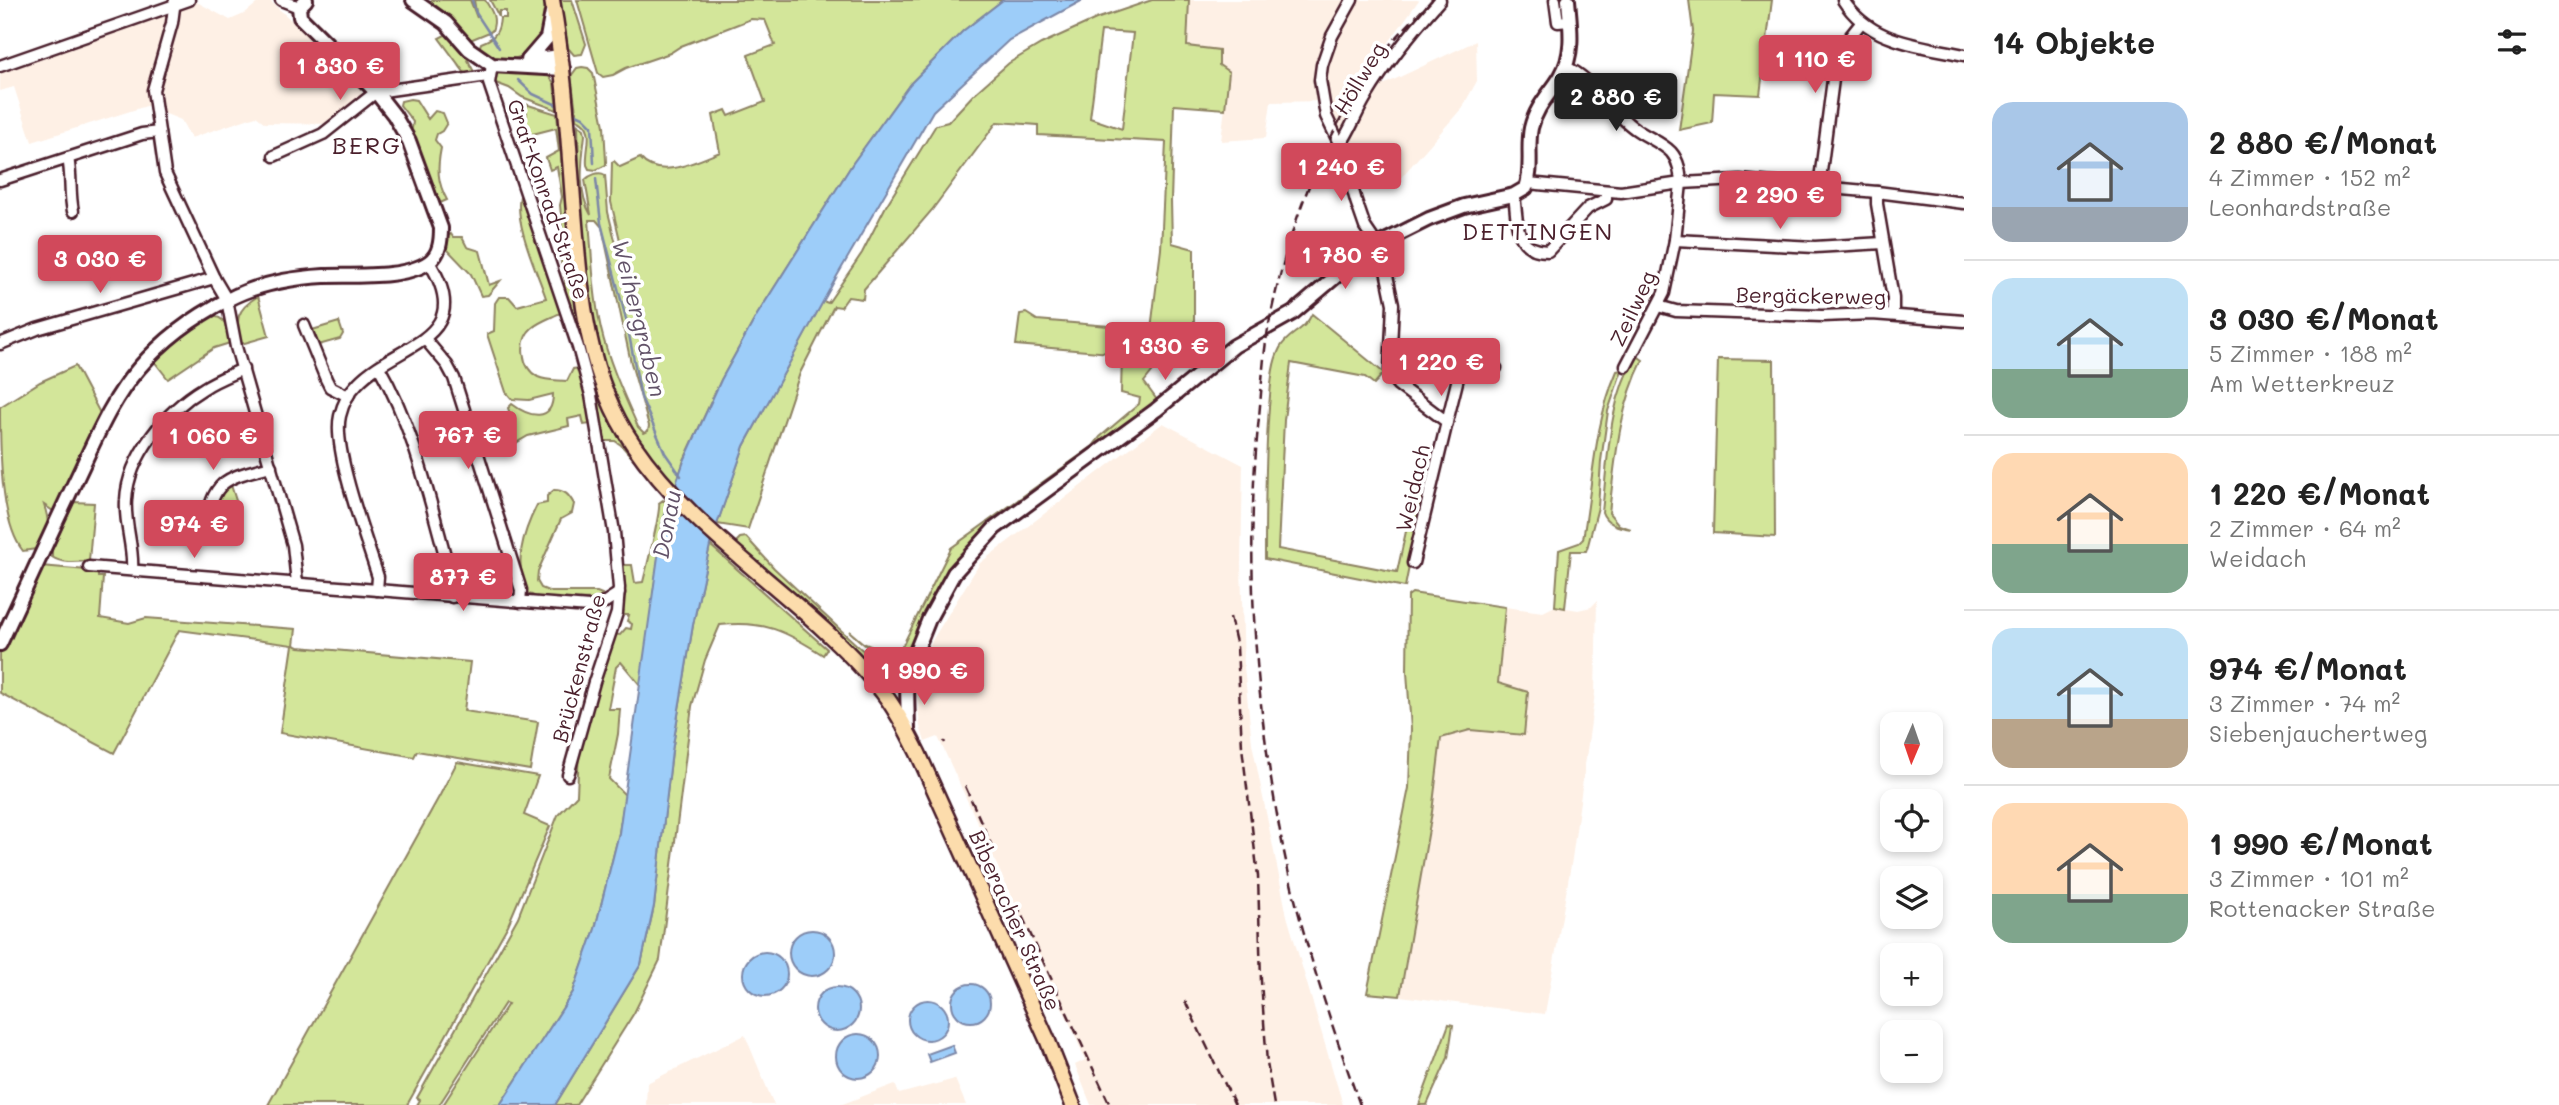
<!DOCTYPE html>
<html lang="de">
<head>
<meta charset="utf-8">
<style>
  body { margin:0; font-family:Mali,sans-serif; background:#f6f6f6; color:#222; height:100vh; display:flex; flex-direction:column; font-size:26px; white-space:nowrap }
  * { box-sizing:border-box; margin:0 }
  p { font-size:23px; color:#767676 }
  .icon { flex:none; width:38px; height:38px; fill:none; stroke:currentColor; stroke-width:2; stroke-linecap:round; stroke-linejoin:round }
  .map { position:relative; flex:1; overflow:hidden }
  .drawer { display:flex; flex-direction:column; background:#fff; width:595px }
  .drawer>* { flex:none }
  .needle { width:46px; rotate:182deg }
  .controls { position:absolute; left:1880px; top:712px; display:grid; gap:14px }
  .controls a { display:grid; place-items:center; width:63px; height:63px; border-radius:14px; background:#fff; box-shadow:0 4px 10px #0003; font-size:35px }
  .price { position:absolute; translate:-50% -60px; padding:0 16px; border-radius:7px; background:#d1495b; color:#fff; font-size:23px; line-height:46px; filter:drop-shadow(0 2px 4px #0008) }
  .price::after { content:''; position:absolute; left:50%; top:42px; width:21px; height:16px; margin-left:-10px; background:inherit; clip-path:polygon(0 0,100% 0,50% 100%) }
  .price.on { background:#222; color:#fff }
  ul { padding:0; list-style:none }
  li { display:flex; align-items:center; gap:21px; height:175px; padding:0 28px }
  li+li { border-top:2px solid #e0e0e0 }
  li span { display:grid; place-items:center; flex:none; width:196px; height:140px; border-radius:21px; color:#555 }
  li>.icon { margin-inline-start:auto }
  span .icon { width:84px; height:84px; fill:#fffc; stroke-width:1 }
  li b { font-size:30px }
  h2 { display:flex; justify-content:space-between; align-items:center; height:84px; padding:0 28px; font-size:30px }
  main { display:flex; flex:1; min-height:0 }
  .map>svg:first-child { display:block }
  .built { fill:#fef0e5 }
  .green { fill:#d3e69a; stroke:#8e8262; stroke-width:2; fill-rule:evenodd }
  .water { fill:#9dcdf9; stroke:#7c87a7; stroke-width:2 }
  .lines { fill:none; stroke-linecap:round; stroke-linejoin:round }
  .stream { stroke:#7c87a7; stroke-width:2.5 }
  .street-casing { stroke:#4a1f2b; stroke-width:15 }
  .secondary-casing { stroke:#4a1f2b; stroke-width:18 }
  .primary-casing { stroke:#4a1f2b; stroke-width:19 }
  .street { stroke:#fff; stroke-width:10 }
  .secondary { stroke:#fff; stroke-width:12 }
  .primary { stroke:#fcdcac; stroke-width:14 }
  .rail { stroke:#4a1f2b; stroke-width:2.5; stroke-dasharray:10 5; stroke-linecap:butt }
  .labels { text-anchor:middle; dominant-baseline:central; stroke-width:7; stroke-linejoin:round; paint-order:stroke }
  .street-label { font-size:21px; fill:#4a1f2b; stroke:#fff }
  .water-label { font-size:23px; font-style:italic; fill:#635369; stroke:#fff }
  .quarter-label { font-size:24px; letter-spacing:2px; fill:#4a1f2b; stroke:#fff }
</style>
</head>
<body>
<main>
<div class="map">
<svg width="1964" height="1105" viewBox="0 0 1964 1105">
  <rect width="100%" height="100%" fill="#fff"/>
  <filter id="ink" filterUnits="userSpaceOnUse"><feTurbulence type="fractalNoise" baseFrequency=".0143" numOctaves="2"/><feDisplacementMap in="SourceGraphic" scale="14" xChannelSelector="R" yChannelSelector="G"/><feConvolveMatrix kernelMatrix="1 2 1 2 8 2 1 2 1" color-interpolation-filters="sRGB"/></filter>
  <g filter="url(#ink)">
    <!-- built -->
    <g class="built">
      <path d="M261 0H269L360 83 362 94 357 106 333 124 265 123 256 116 191 138 181 120 161 112 159 102 32 142 14 87 0 91V66L195 1 230 20 244 14Z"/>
      <path d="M1189 0H1419L1362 80 1378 85 1385 84 1476 41 1477 81 1462 108 1397 182 1377 190 1368 159 1361 154 1355 164 1348 162 1327 101 1271 102 1266 138 1221 141 1229 72 1187 46Z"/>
      <path d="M1163 423 1243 465 1241 565 1244 667 1252 743 1287 916 1343 1105H1091L1075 1065 1085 1060 1074 1033 938 737 925 742 920 726 917 694 922 664 933 639 980 563Z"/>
      <path d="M1597 601 1595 693 1572 859 1545 1014 1400 996 1432 812 1441 738 1470 730 1524 735 1498 684 1505 607 1543 612 1555 606 1578 610 1591 607Z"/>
      <path d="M745 1035 774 1105H646L647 1083Z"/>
      <path d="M955 1079 966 1105H840L895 1084 899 1094Z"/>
    </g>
    <!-- green -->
    <g class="green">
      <path d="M432 0H470L477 18 474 0H485C492 11 497 18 492 31L470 40 448 15 431 2Z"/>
      <path d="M490 0H544C544 10 547 24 543 34 534 58 498 70 479 49L481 43C495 38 499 32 500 18H506V11H499V17Z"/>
      <path d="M560 0H572L586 44 582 54 574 55 568 48Z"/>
      <path d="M577 0H1003L963 31 910 84 853 163 757 315 721 380 684 460 676 485C576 396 581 247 578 125L584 129 585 135C582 160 577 192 591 215L585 180C590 175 599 171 605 175L608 212 631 304 638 317 611 202 612 162 614 161 620 167 640 158C659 181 697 161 720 152L713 115 726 110 729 116 765 102 748 55 775 45 765 20 751 19 681 46 670 53 626 68 613 75 603 77 598 73ZM589 220H596L602 227 631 363 649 426 648 431 644 433 638 427C624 395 609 363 601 329 593 293 592 257 589 220Z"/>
      <path d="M1152 0H1189L1187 46 1219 50V65L1229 72 1225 109 1174 105 1171 201 1172 243 1194 249V330L1189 332 1151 329 1161 249 1166 142 1038 135V125L997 122 932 210 864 289 863 299 848 297 841 307 834 306 800 373 748 529 717 524 744 446 823 301 828 303 862 253 886 206 936 125 948 122 974 94 1009 63 1041 44 1096 19ZM1101 31 1133 33 1122 129 1090 118Z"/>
      <path d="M1689 0H1772L1760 95 1714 93 1712 123 1679 130 1693 31Z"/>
      <path d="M447 34 466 56 475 74 467 76 439 38Z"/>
      <path d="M582 67 588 68 593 73 604 126 606 161V165L596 170 589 169 587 165C585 147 597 128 577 119L571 76 577 68Z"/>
      <path d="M499 71 547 74 554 83 557 110 522 97 509 88 493 82Z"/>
      <path d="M410 99 416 100 428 119 435 111 443 113 447 123 442 131 437 134 435 140 441 148C437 168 437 182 447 200L438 204 408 130 412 128 413 122 400 105 401 101Z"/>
      <path d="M522 103 557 114 572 268 584 341 663 492 621 445 615 441H605L594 387 563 284 566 283 559 254 564 247 560 205 562 197 557 167 550 170 546 158 559 151 556 128 521 137 527 113Z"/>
      <path d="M520 196 562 312C553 317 540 321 532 328 518 340 521 368 538 377 546 381 558 380 567 381L573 369 579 368 591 424 584 425 582 416 568 419 569 426 528 436 509 447 503 443 510 414 508 408 512 404C529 417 553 423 553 394L529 400 512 399 506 392 487 334 494 331 495 303 499 297H509L517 306 546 298C537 271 514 224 520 196Z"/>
      <path d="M451 234 453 237H462L467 247 480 251 489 285 500 281 488 295 481 296 471 274 445 247 447 237Z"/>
      <path d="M258 296 269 336 241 344C235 319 236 310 258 296Z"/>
      <path d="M1026 313 1037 320 1109 326 1110 353 1016 345 1020 314Z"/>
      <path d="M1312 314 1384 373 1374 384 1365 377 1291 363 1284 420 1278 549 1397 572 1418 477 1430 478 1413 546 1405 587 1265 559C1265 508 1265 457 1269 407 1271 388 1271 365 1280 348 1289 332 1304 332 1312 314Z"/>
      <path d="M210 316C227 316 228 329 230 343L214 348 168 379 154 361 168 346Z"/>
      <path d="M339 322 343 334 340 339 315 346 309 331Z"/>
      <path d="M1122 355 1160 362 1144 382 1157 400 1100 445 1050 479 965 550 941 586 914 643 904 660C879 659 866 647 849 631L863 643 882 651H897L903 645 951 548 1093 446 1100 437 1139 404 1140 398 1121 393Z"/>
      <path d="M1636 355 1643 360C1619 407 1615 461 1609 513L1619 525 1631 529C1619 527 1606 524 1602 512 1608 460 1608 401 1636 355Z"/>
      <path d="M1718 359 1774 360 1775 537 1713 533Z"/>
      <path d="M75 366 102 417 56 513 44 505C50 523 50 534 36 549L23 551C0 522 0 448 0 407L40 382Z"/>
      <path d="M1622 370 1608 411 1601 461 1598 507 1588 545 1586 551H1571L1565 608 1555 606 1559 550 1579 543 1583 539C1593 482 1594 424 1617 371Z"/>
      <path d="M231 485 238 507 229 514 226 509 223 510 216 497Z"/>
      <path d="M554 490C565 490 569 495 574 504L572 513 561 519 538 571 537 581 541 588 551 592H597L602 594 599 600 541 599 527 593C514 562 522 535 537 505L547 503V496Z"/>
      <path d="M663 500 669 504 663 521 641 686 621 662 616 667 608 709H620L618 734 609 779 625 795 619 833 595 929 573 992 500 1105H443L508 1004 505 1003 439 1105H417L420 1100 417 1098 518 917 558 815 577 795 579 748 613 634 620 635 626 628 631 629 632 624 627 621 629 615H620L624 587 622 565H632L635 583 643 582C646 570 661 510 659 503Z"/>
      <path d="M74 502 94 503 89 561C77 562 62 564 52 557V550Z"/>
      <path d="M746 537 774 568 860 648 873 658 896 665 897 668C886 677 882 676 870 669L735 543 740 538Z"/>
      <path d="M710 545 827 649 823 655C786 631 764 620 720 625L705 660 692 706 660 960 634 1013 576 1105H555L641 964 654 906 672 751 693 625Z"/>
      <path d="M41 566 98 571V577H103L100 618 129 623 146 618 296 629 294 645 299 647 470 662 464 711 538 722 530 770 417 751 414 757 280 733 293 645 179 630 114 753 0 693V652Z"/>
      <path d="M1412 593 1505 607 1498 683 1528 692 1524 735 1470 730 1441 738 1432 812 1400 996 1367 993 1409 788 1411 729 1407 672 1408 596Z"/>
      <path d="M457 762 538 776 524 815 550 826 508 925 407 1105H268L440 795Z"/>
      <path d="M1449 1024 1453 1025 1448 1058 1427 1105H1419Z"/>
    </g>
    <!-- water -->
    <g class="water">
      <path d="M1003 0H1083L1009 40 933 111 837 276 744 446 710 545 693 625 672 751 654 906 641 964 555 1105H500L573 992 595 929 619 833 663 521 684 461 721 380 757 315 853 163 910 84 963 31Z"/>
      <circle cx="812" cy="953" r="23"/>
      <circle cx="765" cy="974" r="22"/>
      <circle cx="971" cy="1003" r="19"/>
      <circle cx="837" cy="1009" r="22"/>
      <circle cx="928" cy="1020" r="20"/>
      <circle cx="858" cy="1056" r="22"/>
      <path d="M952 1045 955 1053 930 1062 927 1054Z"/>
    </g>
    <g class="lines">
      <!-- stream -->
      <g class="stream">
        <path d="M472 0 476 13 499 48"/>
        <path d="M518 80 533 94 559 106"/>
        <path d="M572 112 583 117 592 126 594 163"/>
        <path d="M596 179 601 223 626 319 641 397 665 453 681 476"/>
      </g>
      <defs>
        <g id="street">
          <path d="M175 0 172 23 153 90 165 173 214 278 227 300 236 347 293 545 297 583"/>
          <path d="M281 0 299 7"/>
          <path d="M1352 0 1332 36 1322 65 1320 80 1326 116 1340 145 1356 201 1365 227 1382 252 1384 261 1393 304 1390 369 1392 378 1398 385 1447 422 1413 563"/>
          <path d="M1555 0 1558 22 1569 21"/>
          <path d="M1843 0C1870 43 1918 45 1964 55"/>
          <path d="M492 65 489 83 578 347 591 395 614 532 619 588 617 613 594 682 568 775"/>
          <path d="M0 66 189 0"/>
          <path d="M1565 67C1591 76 1611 112 1634 128 1646 137 1661 142 1671 152 1679 161 1680 172 1681 183L1675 240 1664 293 1626 366"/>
          <path d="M1340 145C1351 130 1356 113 1366 97 1387 62 1413 30 1440 0"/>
          <path d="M274 156 323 134 376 92 488 76"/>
          <path d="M68 158C72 176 69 193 73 211"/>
          <path d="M0 180 142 134 159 132"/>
          <path d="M1528 183 1621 192 1681 183 1740 180 1877 192 1964 203"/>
          <path d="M1819 187 1835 64 1845 43 1861 23"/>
          <path d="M1877 192V204L1893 298V315"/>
          <path d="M1514 195C1518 221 1513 251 1548 251L1588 208 1606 199V192"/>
          <path d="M1675 240 1815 247 1883 243"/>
          <path d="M1658 306 1676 311 1822 316 1872 314 1964 321"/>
          <path d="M304 325 326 379 330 387 348 396"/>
          <path d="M425 339 447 365 454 378 521 590 520 602"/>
          <path d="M0 344 37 329 214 278"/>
          <path d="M379 367C417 433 432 512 453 584L452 597"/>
          <path d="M1447 422 1461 366 1496 368"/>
          <path d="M206 526C213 478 227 478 271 466"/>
          <path d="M89 567 589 607 602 604 619 593"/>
          <path d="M132 570C134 547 124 524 126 500 128 456 167 410 204 388 216 380 230 375 243 369"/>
          <path d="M377 590 378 577C367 541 332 449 340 416 343 403 349 392 358 383 396 343 478 340 429 262"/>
        </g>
        <g id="secondary">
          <path d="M413 0 446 23 469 49 492 65 563 69"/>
          <path d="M529 59 547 38 552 12"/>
          <path d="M528 60 561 56"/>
          <path d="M0 644C25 590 49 537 74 484 93 445 110 401 139 368 163 340 194 317 227 300 257 284 291 278 324 276 353 275 405 279 429 262 440 254 441 240 441 228L409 141 394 115 376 92 300 17 299 7 306 0"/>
          <path d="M880 689 911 664"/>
          <path d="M908 732 907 683 911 664 929 619 954 573 995 528 1156 410 1234 346 1293 313 1354 261 1377 245 1429 219 1464 206 1514 195 1526 188C1533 169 1527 147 1531 128 1536 106 1551 93 1561 76 1575 53 1570 25 1568 0"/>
        </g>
        <path id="primary" d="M552 0C564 66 568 133 573 200 580 283 584 373 633 444 697 539 804 597 877 685 894 705 906 729 918 753L1047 1039 1073 1105"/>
      </defs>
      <!-- street casing -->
      <use href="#street" class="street-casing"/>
      <!-- secondary casing -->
      <use href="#secondary" class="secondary-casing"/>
      <!-- primary casing -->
      <use href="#primary" class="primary-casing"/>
      <!-- street -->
      <use href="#street" class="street"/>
      <!-- secondary -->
      <use href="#secondary" class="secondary"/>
      <!-- primary -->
      <use href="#primary" class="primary"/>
      <!-- rail -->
      <g class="rail">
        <path d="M1230 617 1237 647 1242 747 1258 876 1261 981 1267 1063 1274 1105"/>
        <path d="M944 741 945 743"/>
        <path d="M965 786 995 853"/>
        <path d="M1016 903 1110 1105"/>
        <path d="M1185 1001 1235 1105"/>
        <path d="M1360 1105C1330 1021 1301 935 1283 847 1255 704 1244 562 1259 417 1262 386 1263 354 1269 324 1288 228 1322 135 1381 56 1396 36 1415 18 1432 0"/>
      </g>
    </g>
  </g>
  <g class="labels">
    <!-- street labels -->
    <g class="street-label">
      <text transform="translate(1359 78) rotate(-59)">Höllweg</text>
      <text transform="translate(549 199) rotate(71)">Graf-Konrad-Straße</text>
      <text transform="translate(1811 295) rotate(1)">Bergäckerweg</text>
      <text transform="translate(1632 308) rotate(-65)">Zeilweg</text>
      <text transform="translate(1412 488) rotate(-77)">Weidach</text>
      <text transform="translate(578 668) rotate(-75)">Brückenstraße</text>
      <text transform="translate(1016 920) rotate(66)">Biberacher Straße</text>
    </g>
    <!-- water labels -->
    <g class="water-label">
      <text transform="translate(640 318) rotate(76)">Weihergraben</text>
      <text transform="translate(666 524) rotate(-79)">Donau</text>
    </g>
    <!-- quarter labels -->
    <g class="quarter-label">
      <text x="367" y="144">BERG</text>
      <text x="1538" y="230">DETTINGEN</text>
    </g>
  </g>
</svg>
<div class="controls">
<a><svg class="needle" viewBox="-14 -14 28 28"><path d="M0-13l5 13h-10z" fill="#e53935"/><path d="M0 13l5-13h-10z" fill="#767676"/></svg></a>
<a><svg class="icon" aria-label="locate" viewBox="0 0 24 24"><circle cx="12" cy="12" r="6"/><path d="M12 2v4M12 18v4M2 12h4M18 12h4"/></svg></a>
<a><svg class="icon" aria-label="layers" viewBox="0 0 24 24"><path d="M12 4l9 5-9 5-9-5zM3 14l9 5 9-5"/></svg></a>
<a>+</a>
<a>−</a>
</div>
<b class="price" style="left:1815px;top:95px">1 110 €</b>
<b class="price" style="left:340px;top:102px">1 830 €</b>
<b class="price on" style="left:1616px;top:133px">2 880 €</b>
<b class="price" style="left:1341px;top:203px">1 240 €</b>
<b class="price" style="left:1780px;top:231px">2 290 €</b>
<b class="price" style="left:1345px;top:291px">1 780 €</b>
<b class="price" style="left:100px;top:295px">3 030 €</b>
<b class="price" style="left:1165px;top:382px">1 330 €</b>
<b class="price" style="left:1441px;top:398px">1 220 €</b>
<b class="price" style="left:468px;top:471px">767 €</b>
<b class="price" style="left:213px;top:472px">1 060 €</b>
<b class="price" style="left:194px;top:560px">974 €</b>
<b class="price" style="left:463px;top:613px">877 €</b>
<b class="price" style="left:924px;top:707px">1 990 €</b>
</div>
<section class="drawer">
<h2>14 Objekte<svg class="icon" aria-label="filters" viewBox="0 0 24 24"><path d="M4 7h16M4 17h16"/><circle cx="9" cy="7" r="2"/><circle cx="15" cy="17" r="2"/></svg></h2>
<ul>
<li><span style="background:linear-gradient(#a9c7e8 75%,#9aa5b1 0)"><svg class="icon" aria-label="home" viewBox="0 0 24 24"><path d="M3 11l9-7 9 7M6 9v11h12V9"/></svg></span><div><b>2 880 €/Monat</b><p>4 Zimmer · 152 m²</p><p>Leonhardstraße</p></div></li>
<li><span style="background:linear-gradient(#bfe0f5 65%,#7fa58c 0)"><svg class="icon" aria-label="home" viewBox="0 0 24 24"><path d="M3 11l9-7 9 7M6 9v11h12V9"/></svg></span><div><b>3 030 €/Monat</b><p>5 Zimmer · 188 m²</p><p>Am Wetterkreuz</p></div></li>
<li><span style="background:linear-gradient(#ffd9b3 65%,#7fa58c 0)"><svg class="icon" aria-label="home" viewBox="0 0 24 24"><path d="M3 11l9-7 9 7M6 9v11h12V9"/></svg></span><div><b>1 220 €/Monat</b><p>2 Zimmer · 64 m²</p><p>Weidach</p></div></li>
<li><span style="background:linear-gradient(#bfe0f5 65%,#b9a48a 0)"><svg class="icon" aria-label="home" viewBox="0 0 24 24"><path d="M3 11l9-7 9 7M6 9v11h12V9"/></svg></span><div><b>974 €/Monat</b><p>3 Zimmer · 74 m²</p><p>Siebenjauchertweg</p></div></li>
<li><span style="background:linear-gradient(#ffd9b3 65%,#7fa58c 0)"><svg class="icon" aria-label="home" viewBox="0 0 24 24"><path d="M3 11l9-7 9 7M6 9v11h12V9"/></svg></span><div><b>1 990 €/Monat</b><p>3 Zimmer · 101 m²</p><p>Rottenacker Straße</p></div></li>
</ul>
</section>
</main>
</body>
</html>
